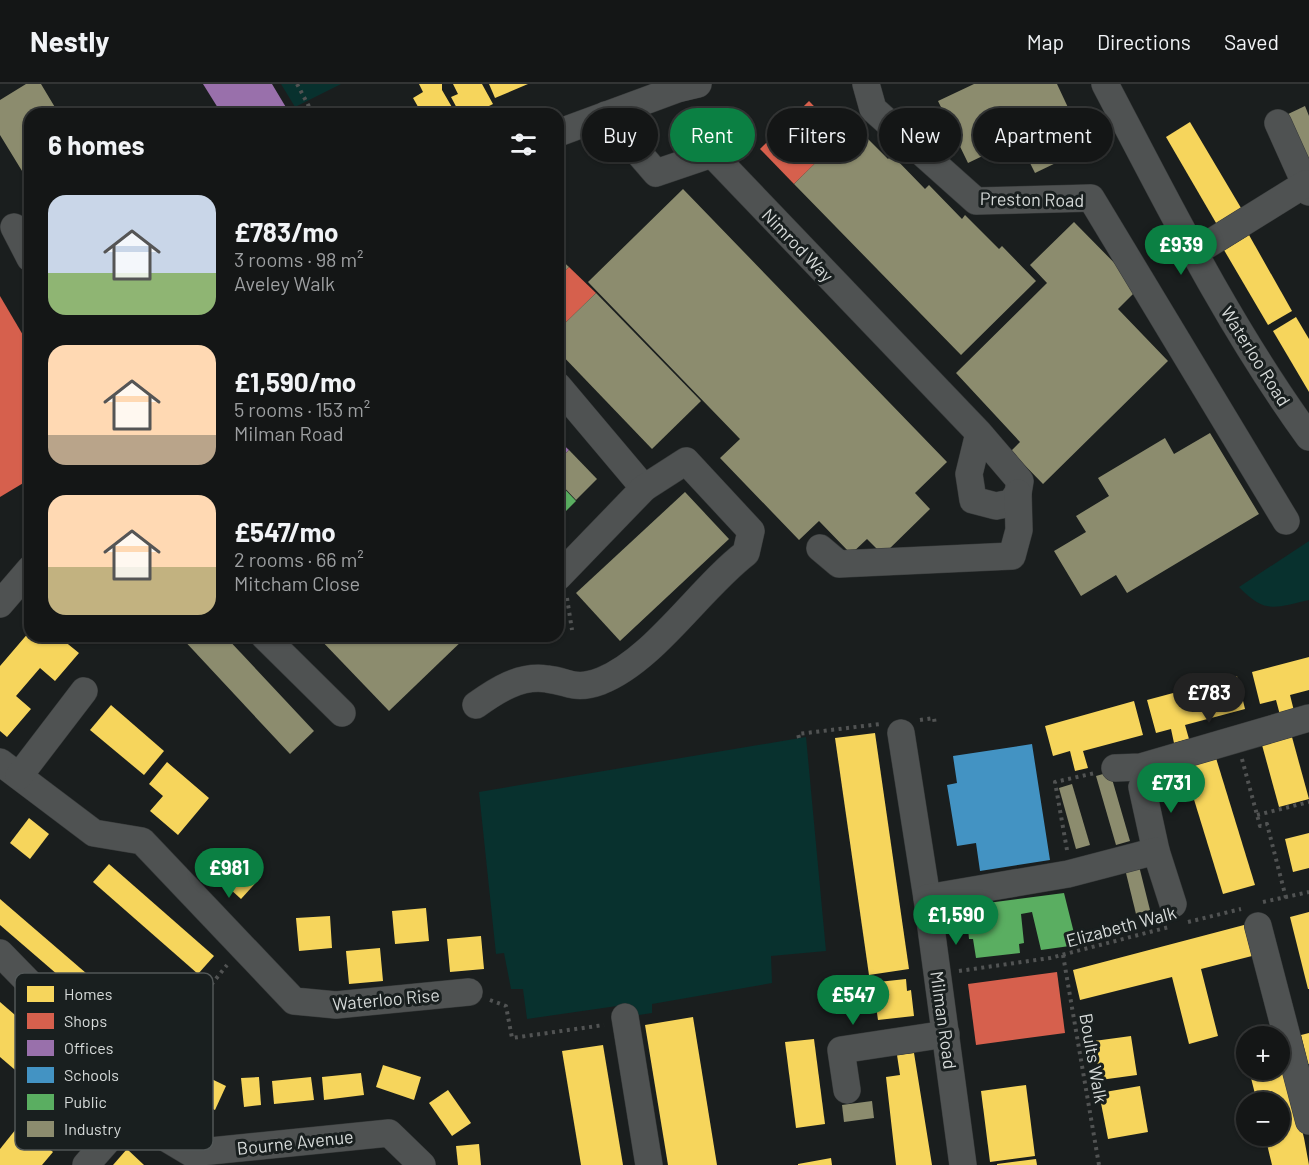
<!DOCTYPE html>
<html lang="en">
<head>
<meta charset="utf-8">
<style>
  body { margin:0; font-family:Barlow,sans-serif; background:#1d1f1f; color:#f1f3f6; height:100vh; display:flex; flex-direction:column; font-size:22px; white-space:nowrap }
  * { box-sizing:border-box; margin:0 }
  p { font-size:20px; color:#9d9fa1 }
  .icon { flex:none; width:33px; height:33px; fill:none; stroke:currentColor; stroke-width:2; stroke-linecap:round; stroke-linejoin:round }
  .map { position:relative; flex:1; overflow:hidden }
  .drawer { position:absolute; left:24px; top:24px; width:540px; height:534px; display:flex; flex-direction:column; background:#141616; border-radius:18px; box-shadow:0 2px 4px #0004,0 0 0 2px #333535 }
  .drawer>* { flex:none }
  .top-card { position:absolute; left:582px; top:24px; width:570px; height:54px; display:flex; gap:12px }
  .fabs { position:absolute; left:1236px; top:942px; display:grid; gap:12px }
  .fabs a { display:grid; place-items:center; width:54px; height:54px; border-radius:50%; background:#141616; box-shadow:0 2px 4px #0004,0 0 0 2px #333535; font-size:30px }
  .price { position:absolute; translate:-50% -51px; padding:0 14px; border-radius:21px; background:#0b8043; color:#fff; font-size:20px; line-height:39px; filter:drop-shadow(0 2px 3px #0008) }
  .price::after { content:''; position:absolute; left:50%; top:36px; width:18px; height:14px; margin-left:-9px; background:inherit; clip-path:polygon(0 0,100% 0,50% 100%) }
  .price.active { background:#222; color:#fff }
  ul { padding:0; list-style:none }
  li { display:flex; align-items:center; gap:18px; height:150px; padding:0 24px }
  li span { display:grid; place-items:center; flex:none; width:168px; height:120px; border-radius:18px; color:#555 }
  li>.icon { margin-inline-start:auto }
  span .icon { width:72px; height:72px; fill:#fffc; stroke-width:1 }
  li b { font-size:26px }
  h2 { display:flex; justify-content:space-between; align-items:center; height:72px; padding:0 24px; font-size:26px }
  .pill { padding:0 21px; border-radius:27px; background:#141616; box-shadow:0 2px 4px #0004,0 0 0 2px #333535; font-size:21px; line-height:54px }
  .pill.active { background:#0b8043; color:#fff }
  header { display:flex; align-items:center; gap:36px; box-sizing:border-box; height:84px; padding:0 30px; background:#141616; border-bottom:2px solid #333535 }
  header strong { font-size:28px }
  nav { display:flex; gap:33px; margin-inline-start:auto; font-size:21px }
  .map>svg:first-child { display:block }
  .green { fill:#08312e }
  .homes { fill:#f6d55c }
  .shops { fill:#d6604d }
  .offices { fill:#9970ab }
  .schools { fill:#4393c3 }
  .public { fill:#5aae61 }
  .industry { fill:#8c8c6e }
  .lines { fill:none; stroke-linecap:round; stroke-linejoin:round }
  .minor-casing { stroke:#373a3a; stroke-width:28 }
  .path { stroke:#515353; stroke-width:4; stroke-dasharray:3 4.5; stroke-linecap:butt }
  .minor { stroke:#4f5252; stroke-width:27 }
  .labels { text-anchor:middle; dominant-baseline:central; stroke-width:6; stroke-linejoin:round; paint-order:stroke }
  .street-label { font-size:18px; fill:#d6dad9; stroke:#191f1f }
  .key { fill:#191f1f; stroke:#525757; stroke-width:1.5 }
  .key-label { font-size:16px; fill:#d6dad9 }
</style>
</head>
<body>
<header>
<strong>Nestly</strong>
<nav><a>Map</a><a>Directions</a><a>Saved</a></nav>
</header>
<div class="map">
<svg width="1309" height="1081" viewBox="0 0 1309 1081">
  <rect width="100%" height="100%" fill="#1a1e1e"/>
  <!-- green -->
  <g class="green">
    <path d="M281 0H341L295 23Z"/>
    <path d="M1309 457V516C1274 524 1265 530 1239 503Z"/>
    <path d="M806 653 826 867 771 872 772 899 652 920V929L619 934 617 922 527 935 523 905H511L504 869 496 870 479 708Z"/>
  </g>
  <!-- homes -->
  <g class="homes">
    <path d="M419 0H442V6L456 30H417L421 28 413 14 423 8Z"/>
    <path d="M453 0H482L493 20 473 30H460L451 13 458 10Z"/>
    <path d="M489 0H528L495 14Z"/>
    <path d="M1190 38 1244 129 1219 144 1166 53Z"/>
    <path d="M1249 151 1292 227 1268 241 1224 166Z"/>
    <path d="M1296 233 1309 255V308L1273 247Z"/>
    <path d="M30 547V552H58L79 569 55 597 40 584 16 612 31 625 7 653 0 647V582Z"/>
    <path d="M1309 573V606L1290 611 1294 627 1280 631 1276 616 1260 620 1252 588Z"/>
    <path d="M1237 592 1245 625 1185 641 1189 655 1174 659 1171 645 1156 649 1147 616Z"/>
    <path d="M1134 617 1143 651 1083 667 1088 684 1075 687 1070 667 1053 672 1045 642Z"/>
    <path d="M111 621 164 667 144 691 90 646Z"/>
    <path d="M875 649 909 885 869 891 835 654Z"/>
    <path d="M1292 653 1309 715 1279 723 1262 661Z"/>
    <path d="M1216 674 1255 801 1223 810 1184 683Z"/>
    <path d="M167 678 209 714 178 751 150 727 163 712 149 700Z"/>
    <path d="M29 734 49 750 30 775 10 759Z"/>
    <path d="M1309 749V784L1293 788 1285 755Z"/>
    <path d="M237 771 261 793 241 815 217 793Z"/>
    <path d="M109 780 214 872 198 890 93 798Z"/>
    <path d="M0 815 144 939 131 954 0 841Z"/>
    <path d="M426 824 429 857 395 860 392 827Z"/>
    <path d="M1309 828V905H1308L1290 833Z"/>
    <path d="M330 832 332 864 299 867 296 834Z"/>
    <path d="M1244 841 1252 872 1201 885 1218 952 1189 960 1172 893 1080 916 1073 886Z"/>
    <path d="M481 852 484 885 450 888 447 855Z"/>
    <path d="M380 864 383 897 349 900 346 867Z"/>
    <path d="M906 895 907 907 911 906 914 932 878 936 874 908H879L878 898Z"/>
    <path d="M0 918 103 1007 77 1039 0 973Z"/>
    <path d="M693 933 717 1081H668L645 941Z"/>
    <path d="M1309 949V980H1308L1301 951Z"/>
    <path d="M1131 952 1137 991 1100 996 1094 957Z"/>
    <path d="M814 955 825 1040 796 1044 785 958Z"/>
    <path d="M1280 959 1304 1054 1309 1081H1272L1265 1052H1280V1018H1257L1249 986H1280Z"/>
    <path d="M603 961 623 1081H581L562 967Z"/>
    <path d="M914 969 932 1081H896L886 993 900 991 897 971Z"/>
    <path d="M383 981 421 993 414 1016 376 1003Z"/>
    <path d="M191 985 226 1002 215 1026 180 1010Z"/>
    <path d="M361 989 364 1011 324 1016 322 993Z"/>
    <path d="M259 993 261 1021 244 1023 241 994Z"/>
    <path d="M311 993 314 1016 274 1020 272 997Z"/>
    <path d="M1026 1001 1035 1072 990 1078 981 1007Z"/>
    <path d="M1140 1002 1148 1048 1108 1055 1099 1009Z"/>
    <path d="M448 1006 471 1039 452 1052 429 1019Z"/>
    <path d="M20 1040 53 1068 42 1081H0V1065Z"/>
    <path d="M479 1060 481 1081H458L456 1062Z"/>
    <path d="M127 1065 144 1081H113Z"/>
    <path d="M831 1074 832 1081H798V1080Z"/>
    <path d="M1036 1075 1037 1081H997V1080Z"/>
  </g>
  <!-- shops -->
  <g class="shops">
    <path d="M809 17 843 52 794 100 760 65Z"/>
    <path d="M569 183 596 209 558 246V193Z"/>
    <path d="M0 212 30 263V395L0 413Z"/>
    <path d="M1057 888 1065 949 976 961 968 900Z"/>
  </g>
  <!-- offices -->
  <g class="offices">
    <path d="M203 0H272L290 30H207L218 24Z"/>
    <path d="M558 356 569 366 558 377Z"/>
  </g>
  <!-- schools -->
  <path class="schools" d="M1032 660 1050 776 980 787 976 759 957 762 947 701 957 699 953 672Z"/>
  <!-- public -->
  <g class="public">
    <path d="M558 398 576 417 558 435Z"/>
    <path d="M1064 809 1077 861 1041 866 1032 828 1021 830 1024 859 1019 860 1020 869 976 874 973 855H969L968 845H963L962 834H966L965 822Z"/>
  </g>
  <!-- industry -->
  <g class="industry">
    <path d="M26 0H41L59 30H30V100L0 51V16Z"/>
    <path d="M974 0H1057L1087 64 1035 89 1018 55 968 79 938 17Z"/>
    <path d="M1305 22 1309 32V84L1286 31Z"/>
    <path d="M854 41 888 75 892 71 925 105 929 101 962 135 965 131 999 165 1002 162 1036 197 961 271 794 100Z"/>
    <path d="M683 105 947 378 915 409 930 425 883 471 867 455 851 470 819 437 799 456 720 374 740 355 588 198Z"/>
    <path d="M1074 138 1139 204 1118 225 1168 277 1043 400 1011 367 1020 358 956 289 1047 199 1030 181Z"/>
    <path d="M558 173 569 183 558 193Z"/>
    <path d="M596 209 701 317 652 365 558 267V246Z"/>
    <path d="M1210 349 1259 430 1127 509 1116 491 1081 512 1054 467 1086 448 1076 432 1109 412 1098 394 1165 354 1174 370Z"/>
    <path d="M569 366 597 395 576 416 558 397V377Z"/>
    <path d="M685 408 729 455 620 557 576 509Z"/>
    <path d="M180 552H225L314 647 290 670Z"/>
    <path d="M317 552H467L389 627Z"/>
    <path d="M1110 688 1130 757 1116 761 1096 692Z"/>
    <path d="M1072 700 1090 761 1076 765 1059 704Z"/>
    <path d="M1139 782 1150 826 1136 830 1125 785Z"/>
    <path d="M872 1017 874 1034 844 1038 842 1021Z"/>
  </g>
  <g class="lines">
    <defs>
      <g id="minor">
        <path d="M866 0 873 25 976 117 1091 114 1286 437"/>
        <path d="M1105 0C1168 120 1229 243 1309 353"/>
        <path d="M606 31 656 89 712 70 979 349 1020 397 1018 409 1011 419 996 422 973 416 969 390 979 349"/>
        <path d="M1278 39 1309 108"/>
        <path d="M558 49 677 5 698 0"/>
        <path d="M14 143 30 174"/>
        <path d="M1194 169 1305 100"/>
        <path d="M558 302 644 404"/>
        <path d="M820 464 839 480 1012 472 1019 446 1018 409"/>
        <path d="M0 520 30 485"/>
        <path d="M264 552 342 629"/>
        <path d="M476 621C497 606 520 591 547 595 571 598 574 607 601 597 654 576 700 504 746 469L751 447 686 377 644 404 558 493"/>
        <path d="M901 649 927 814 963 1081"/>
        <path d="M0 678 94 749 142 757 294 917 336 921 469 908"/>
        <path d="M1115 684 1141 683 1309 634"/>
        <path d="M19 692 84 607"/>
        <path d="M1142 703 1156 767"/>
        <path d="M927 814 1068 790 1156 767 1173 820"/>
        <path d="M1258 842 1309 1037"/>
        <path d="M0 869 128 1000 129 1032"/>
        <path d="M625 933 649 1081"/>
        <path d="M847 1006 841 966 946 950"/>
        <path d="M129 1032 191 1069 389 1049 422 1081"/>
        <path d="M86 1081 129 1032"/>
      </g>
    </defs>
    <!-- minor casing -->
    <use href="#minor" class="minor-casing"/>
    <!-- path -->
    <g class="path">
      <path d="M297 0 313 30"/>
      <path d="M567 514 572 546"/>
      <path d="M920 636 934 634 935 641"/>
      <path d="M799 654 798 650 880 640"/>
      <path d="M1242 675 1260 742 1267 740 1286 814"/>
      <path d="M1257 731 1309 718"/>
      <path d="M1067 766 1055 698 1095 689"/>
      <path d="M1263 818 1309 808"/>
      <path d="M1188 838 1241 825"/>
      <path d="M1063 871 1099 1081"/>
      <path d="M959 887 1050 874 1169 843"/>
      <path d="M490 916 506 922 512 954 604 941"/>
      <path d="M127 968 192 892 207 906 227 881"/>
    </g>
    <!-- minor -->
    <use href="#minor" class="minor"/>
  </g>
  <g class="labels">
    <!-- street labels -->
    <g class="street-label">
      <text transform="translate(1032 115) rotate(1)">Preston Road</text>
      <text transform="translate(798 161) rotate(46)">Nimrod Way</text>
      <text transform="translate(1256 272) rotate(58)">Waterloo Road</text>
      <text transform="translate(1121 842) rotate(-15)">Elizabeth Walk</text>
      <text transform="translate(386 915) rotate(-5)">Waterloo Rise</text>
      <text transform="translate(944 936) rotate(82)">Milman Road</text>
      <text transform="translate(1094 974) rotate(80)">Boults Walk</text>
      <text transform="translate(295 1058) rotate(-6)">Bourne Avenue</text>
    </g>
  </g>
  <!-- legend -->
  <rect x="15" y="889" width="198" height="177" rx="9" class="key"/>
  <rect x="27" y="902" width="27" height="16" fill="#f6d55c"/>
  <rect x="27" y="929" width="27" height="16" fill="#d6604d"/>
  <rect x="27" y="956" width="27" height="16" fill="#9970ab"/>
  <rect x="27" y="983" width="27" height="16" fill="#4393c3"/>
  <rect x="27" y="1010" width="27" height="16" fill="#5aae61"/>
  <rect x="27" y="1037" width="27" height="16" fill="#8c8c6e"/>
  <g class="key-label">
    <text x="64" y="916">Homes</text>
    <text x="64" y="943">Shops</text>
    <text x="64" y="970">Offices</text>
    <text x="64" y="997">Schools</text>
    <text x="64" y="1024">Public</text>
    <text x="64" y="1051">Industry</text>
  </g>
</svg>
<div class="fabs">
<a>+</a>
<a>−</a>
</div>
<b class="price" style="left:1181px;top:192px">£939</b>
<b class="price active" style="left:1209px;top:640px">£783</b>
<b class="price" style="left:1171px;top:730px">£731</b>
<b class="price" style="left:229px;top:815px">£981</b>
<b class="price" style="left:956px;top:862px">£1,590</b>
<b class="price" style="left:853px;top:942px">£547</b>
<div class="top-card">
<a class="pill">Buy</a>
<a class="pill active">Rent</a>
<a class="pill">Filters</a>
<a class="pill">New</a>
<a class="pill">Apartment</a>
</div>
<section class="drawer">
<h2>6 homes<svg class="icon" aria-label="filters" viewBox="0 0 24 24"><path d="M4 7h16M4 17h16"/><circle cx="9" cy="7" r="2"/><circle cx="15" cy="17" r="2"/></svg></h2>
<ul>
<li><span style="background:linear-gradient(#c9d6e8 65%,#8fb573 0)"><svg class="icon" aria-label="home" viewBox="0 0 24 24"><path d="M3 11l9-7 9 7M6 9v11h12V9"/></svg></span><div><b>£783/mo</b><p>3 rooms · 98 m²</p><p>Aveley Walk</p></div></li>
<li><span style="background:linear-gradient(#ffd9b3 75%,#b9a48a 0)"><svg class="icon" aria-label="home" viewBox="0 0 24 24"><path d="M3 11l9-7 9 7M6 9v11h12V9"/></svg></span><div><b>£1,590/mo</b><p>5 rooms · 153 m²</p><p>Milman Road</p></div></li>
<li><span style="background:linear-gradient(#ffd9b3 60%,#c2b280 0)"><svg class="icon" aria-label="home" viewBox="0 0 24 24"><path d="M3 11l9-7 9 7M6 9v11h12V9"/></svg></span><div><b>£547/mo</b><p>2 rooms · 66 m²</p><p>Mitcham Close</p></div></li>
</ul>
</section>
</div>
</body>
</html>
